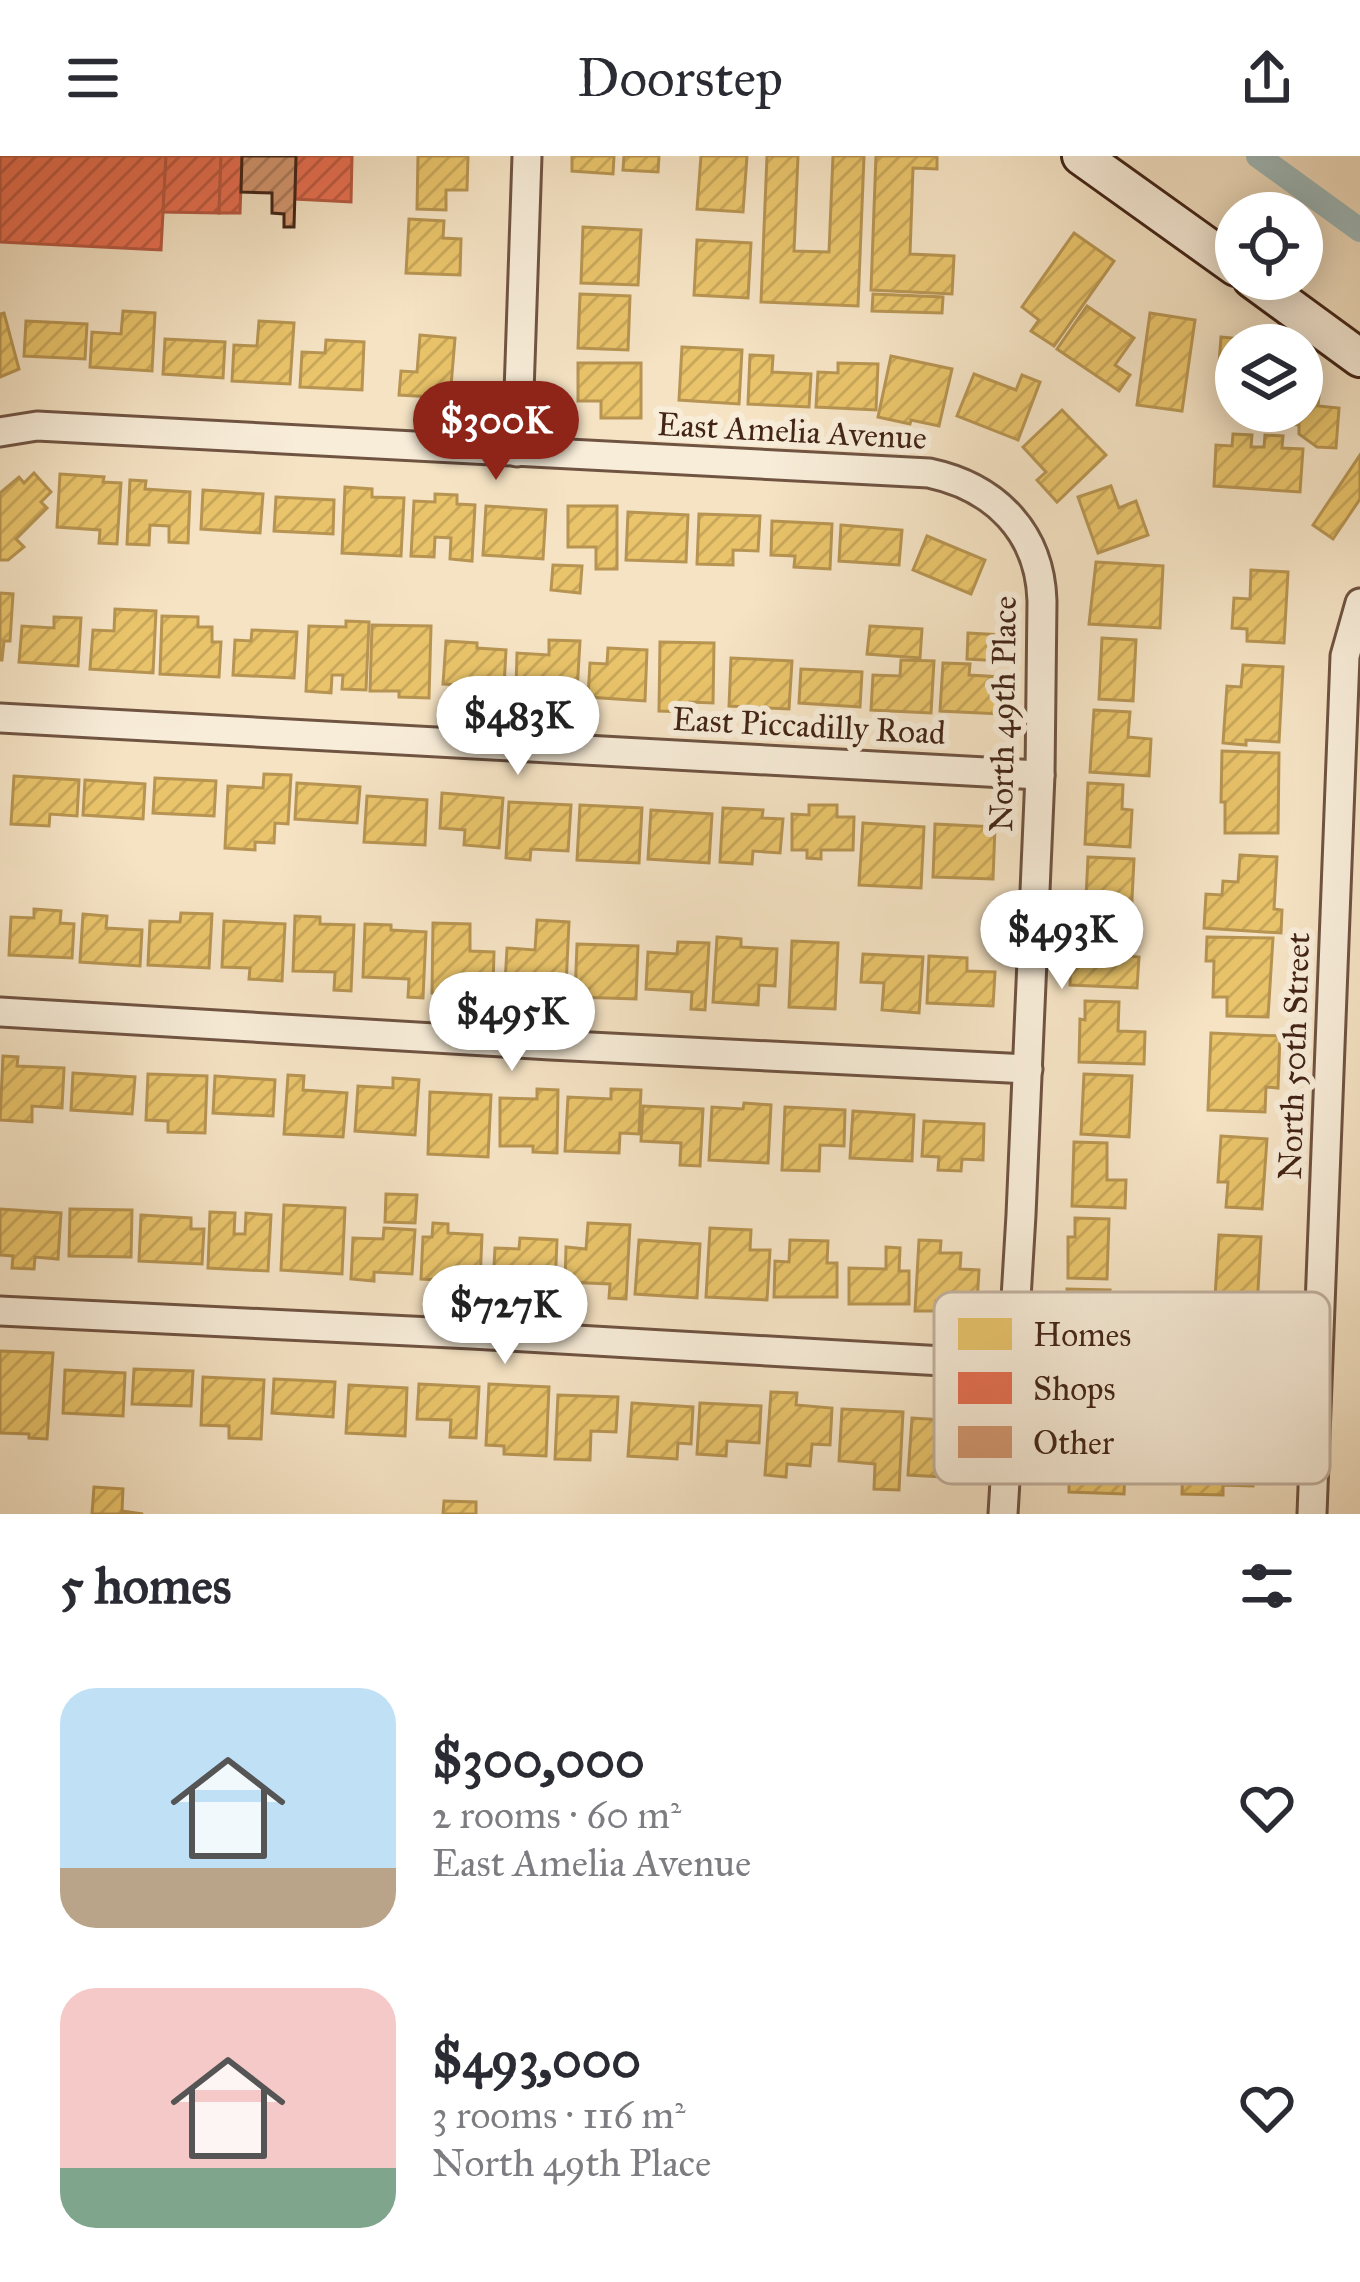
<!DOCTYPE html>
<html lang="en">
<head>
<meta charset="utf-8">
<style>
  body { margin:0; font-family:"IM FELL Great Primer",serif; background:#f2f2f3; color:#2b2b33; height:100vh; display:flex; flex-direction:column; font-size:45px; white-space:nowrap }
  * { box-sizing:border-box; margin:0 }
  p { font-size:39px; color:#7c7c81 }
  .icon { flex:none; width:66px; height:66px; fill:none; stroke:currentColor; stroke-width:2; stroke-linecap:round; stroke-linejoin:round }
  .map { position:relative; height:1358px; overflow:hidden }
  .drawer { display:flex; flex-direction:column; background:#fff; flex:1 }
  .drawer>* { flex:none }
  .buttons { position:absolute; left:1215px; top:36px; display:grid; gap:24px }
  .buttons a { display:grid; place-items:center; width:108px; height:108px; border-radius:50%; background:#fff; box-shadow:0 6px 30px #0003; font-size:60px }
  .price { position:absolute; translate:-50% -102px; padding:0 27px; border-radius:42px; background:#fff; color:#222; font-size:39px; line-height:78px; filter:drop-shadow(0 3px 6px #0008) }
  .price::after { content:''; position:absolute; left:50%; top:72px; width:36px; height:27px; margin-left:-18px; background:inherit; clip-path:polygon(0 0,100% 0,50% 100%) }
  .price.selected { background:#8f2418; color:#fff }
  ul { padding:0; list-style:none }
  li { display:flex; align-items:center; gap:36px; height:300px; padding:0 60px }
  li span { display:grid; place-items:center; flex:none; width:336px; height:240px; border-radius:36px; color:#555 }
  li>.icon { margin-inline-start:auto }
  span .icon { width:144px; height:144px; fill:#fffc; stroke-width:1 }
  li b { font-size:51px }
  h2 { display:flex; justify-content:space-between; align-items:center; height:144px; padding:0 60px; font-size:51px }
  header { display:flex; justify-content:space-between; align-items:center; height:156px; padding:0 60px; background:#fff; font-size:54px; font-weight:600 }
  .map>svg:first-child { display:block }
  .homes { fill:url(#homes-hatch); stroke:#b79451; stroke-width:3 }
  .shops { fill:url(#shops-hatch); stroke:#b65940; stroke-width:3 }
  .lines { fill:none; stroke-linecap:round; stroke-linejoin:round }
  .canal { stroke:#9fbcbd; stroke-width:24 }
  .building { fill:url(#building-hatch); stroke:#432517; stroke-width:3 }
  .street-casing { stroke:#705442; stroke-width:33 }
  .secondary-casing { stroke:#432517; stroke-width:42 }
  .street { stroke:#f8edd9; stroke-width:27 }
  .secondary { stroke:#f8edd9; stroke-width:36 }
  .labels { text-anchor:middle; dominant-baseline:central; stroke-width:12; stroke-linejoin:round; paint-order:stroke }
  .street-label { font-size:33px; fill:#432517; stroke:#f8edd9 }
  .key { fill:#f8edd9; stroke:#c2b19f; stroke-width:3 }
  .key-label { font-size:33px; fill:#432517 }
</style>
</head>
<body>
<header><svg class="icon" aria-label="menu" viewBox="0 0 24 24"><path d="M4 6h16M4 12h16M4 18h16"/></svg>Doorstep<svg class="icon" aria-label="share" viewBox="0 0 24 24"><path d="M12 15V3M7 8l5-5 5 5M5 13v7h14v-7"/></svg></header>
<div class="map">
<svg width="1360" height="1358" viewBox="0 0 1360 1358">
  <defs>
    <pattern id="homes-hatch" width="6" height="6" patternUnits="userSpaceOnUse" patternTransform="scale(3)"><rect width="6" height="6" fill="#e9c46a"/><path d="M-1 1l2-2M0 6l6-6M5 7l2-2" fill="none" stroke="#c9a85b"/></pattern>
    <pattern id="shops-hatch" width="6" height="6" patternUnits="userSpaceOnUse" patternTransform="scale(3)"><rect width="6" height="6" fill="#e76f51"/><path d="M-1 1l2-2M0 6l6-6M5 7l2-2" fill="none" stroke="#bd5b42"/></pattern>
    <pattern id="building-hatch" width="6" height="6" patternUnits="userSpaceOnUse" patternTransform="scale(3)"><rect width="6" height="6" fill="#d39770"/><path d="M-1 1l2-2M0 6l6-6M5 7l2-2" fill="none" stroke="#ad7b5b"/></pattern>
  </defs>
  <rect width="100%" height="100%" fill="#f5e3c4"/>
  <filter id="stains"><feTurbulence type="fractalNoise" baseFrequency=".00167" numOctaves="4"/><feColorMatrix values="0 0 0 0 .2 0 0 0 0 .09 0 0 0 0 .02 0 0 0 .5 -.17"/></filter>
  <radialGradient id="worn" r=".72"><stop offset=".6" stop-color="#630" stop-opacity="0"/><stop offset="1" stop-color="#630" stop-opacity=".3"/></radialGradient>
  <!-- homes -->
  <g class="homes">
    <path d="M418 0H468L467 34H446V54L417 53Z"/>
    <path d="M572 0H614L613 18 572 15Z"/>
    <path d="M624 0H659L658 16 623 14Z"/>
    <path d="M701 0H747L743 56 697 53Z"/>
    <path d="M767 0H798L794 95 829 96 833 0H864L858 150 761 146Z"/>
    <path d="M876 0H937V13L913 12 910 98 954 100 952 138 871 134Z"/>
    <path d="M409 63 444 65 443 82 461 83 460 119 406 117Z"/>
    <path d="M583 71 641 74 638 129 581 127Z"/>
    <path d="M1074 77 1114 105 1054 190 1031 175 1039 164 1022 151Z"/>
    <path d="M697 84 751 87 748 142 694 139Z"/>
    <path d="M580 138 630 140 628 194 578 192Z"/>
    <path d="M873 138 943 141 942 157 872 155Z"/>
    <path d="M1087 150 1134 182 1115 209 1130 219 1119 235 1057 193Z"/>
    <path d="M123 155 155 157 152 215 90 211 92 176 121 178Z"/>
    <path d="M4 157 19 213 0 221V158Z"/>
    <path d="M1150 157 1195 164 1182 255 1137 249Z"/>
    <path d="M26 165 87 168 85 203 24 200Z"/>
    <path d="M259 165 294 167 290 228 232 225 234 189 257 190Z"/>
    <path d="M420 179 455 182 450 242 399 239 401 215 417 216Z"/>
    <path d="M1221 181 1243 183 1242 189H1236V223L1218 222Z"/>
    <path d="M165 183 225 186 223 222 163 218Z"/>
    <path d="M326 184 364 186 362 234 300 231 302 196 325 197Z"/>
    <path d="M682 191 742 194 739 248 679 244Z"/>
    <path d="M750 199 773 200 772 216 811 218 809 251 748 248Z"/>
    <path d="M891 200 952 213 939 270 911 264 910 268 878 261Z"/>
    <path d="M578 207H641V262H601V245H578Z"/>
    <path d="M838 207 878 208 876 254 816 251 818 216 838 217Z"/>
    <path d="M974 218 1016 234 1022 219 1040 226 1018 284 957 260Z"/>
    <path d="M1302 226 1306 229V238L1319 239 1318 250 1339 252 1336 292 1317 291 1299 278V269L1288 268 1269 255H1302Z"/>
    <path d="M1062 254 1106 299 1057 346 1037 324 1046 316 1023 291Z"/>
    <path d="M1233 278 1252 279 1251 291H1264L1265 279 1283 280 1282 292 1303 293 1300 336 1214 330 1216 289 1232 290Z"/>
    <path d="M1360 299V343L1333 383 1313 369Z"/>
    <path d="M34 317 51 336 41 346 47 352 16 383 24 391 8 404H0V337L19 321 24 327Z"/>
    <path d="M60 318 104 321 103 326 121 327 117 388 99 387 100 374 57 371Z"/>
    <path d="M130 324 146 325 145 333 190 336 188 387 169 386V370L150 369 149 389 127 388Z"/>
    <path d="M1111 330 1119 352 1136 345 1148 379 1098 397 1078 341Z"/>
    <path d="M345 331 372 333V341L404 342 401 400 342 397Z"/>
    <path d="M203 334 263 338 260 377 201 373Z"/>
    <path d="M435 338 457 339V348L475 349 472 405 450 403 451 382 435 381 434 401 411 400 414 345 435 346Z"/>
    <path d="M276 341 334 344 333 378 274 375Z"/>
    <path d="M486 350 546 354 543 403 483 399Z"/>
    <path d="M568 350H617V413H596V391H568Z"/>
    <path d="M628 356 688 359 686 406 626 404Z"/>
    <path d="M699 358 760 360 758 395 733 394V409L697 408Z"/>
    <path d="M772 365 832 368 830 413 794 411 795 400 771 399Z"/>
    <path d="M841 369 902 374 899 409 839 405Z"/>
    <path d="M927 380 985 404 971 438 913 414Z"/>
    <path d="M1096 406 1163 410 1160 472 1089 468Z"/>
    <path d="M553 409 582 410 580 437 551 434Z"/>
    <path d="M1251 414 1288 416 1284 487 1247 485V473L1232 472 1234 442 1250 443Z"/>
    <path d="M0 437 13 438 10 485H4L2 504H0Z"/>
    <path d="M115 453 156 455 153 517 90 513 93 474 114 475Z"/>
    <path d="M162 460 198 461V471H212V486H221L219 521 160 518Z"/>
    <path d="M54 461 81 462 78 510 19 506 22 470 54 472Z"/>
    <path d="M346 465 369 466 366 534 342 533 343 519H332L331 537 306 535 309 470 346 471Z"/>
    <path d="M372 469 431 470 429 542 399 541V535H370Z"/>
    <path d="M870 470 922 473 920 502 867 498Z"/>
    <path d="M252 474 297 476 294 522 233 519 235 484 251 485Z"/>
    <path d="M968 477 1003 479 1002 505 967 503Z"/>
    <path d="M1102 482 1136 484 1133 545 1099 543Z"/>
    <path d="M549 484 580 485 577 536 516 532 517 497 549 499Z"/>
    <path d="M446 485 477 487V492L506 494 504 531 443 528Z"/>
    <path d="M660 486 714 487 713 547 690 546V556L659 555Z"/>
    <path d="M608 492 647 494 645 545 588 541 590 507 607 508Z"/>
    <path d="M731 502 792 505 789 553 729 550Z"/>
    <path d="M901 504 934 505 931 557 871 554 873 519 900 520Z"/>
    <path d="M943 507 970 508 969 519 1002 521 1000 558 940 555Z"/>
    <path d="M1243 509 1283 511 1279 586 1246 584V589L1223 587 1227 530 1241 531Z"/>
    <path d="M801 513 862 516 860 551 799 547Z"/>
    <path d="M1094 554 1130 556 1128 581 1151 583 1149 620 1090 616Z"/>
    <path d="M1222 595 1279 597 1278 677H1225V646H1221Z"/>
    <path d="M264 618 291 619 288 668 275 667 274 687 255 686V694L225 692 228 630 263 632Z"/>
    <path d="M14 620 79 624 77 660 50 658 49 670 11 668Z"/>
    <path d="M155 622 216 625 214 660 153 657Z"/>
    <path d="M85 624 145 628 143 663 83 659Z"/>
    <path d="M297 627 360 631 357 667 295 663Z"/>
    <path d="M1088 627 1123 629 1122 653 1132 654 1130 691 1085 688Z"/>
    <path d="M442 637 503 642 499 692 464 689 465 674 440 672Z"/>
    <path d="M367 640 427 644 425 689 364 686Z"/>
    <path d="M509 646 571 649 568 695 531 693 530 704 506 702Z"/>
    <path d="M580 649 642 652 639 707 577 704Z"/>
    <path d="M809 649H837V661H854L853 694H821V703L807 702V694H792V658L809 659Z"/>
    <path d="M723 652 763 654 762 662 783 663 780 697 753 695 752 708 720 706Z"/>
    <path d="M651 654 712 658 709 707 648 703Z"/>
    <path d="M863 667 924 671 921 732 859 729Z"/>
    <path d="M935 668 995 671 993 723 933 721Z"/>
    <path d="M1240 699 1277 701 1274 753 1282 754 1281 777 1204 772 1206 738 1222 739 1223 725 1238 726Z"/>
    <path d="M1088 701 1134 703 1131 764 1085 762Z"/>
    <path d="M34 753 61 755 60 767 74 768 72 802 9 799 11 761 34 762Z"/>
    <path d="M181 757 212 758 209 812 148 809 150 765 180 766Z"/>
    <path d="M83 758 107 760 106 772 142 774 140 810 80 806Z"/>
    <path d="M295 760 320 761V768L354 769 351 835 334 834 335 816 293 815Z"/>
    <path d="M537 764 569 766 566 830 505 827 507 792 535 794Z"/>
    <path d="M224 765 285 768 282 825 249 823 250 812 222 811Z"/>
    <path d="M433 767 470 768V795L494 796 493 830 476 829V838L432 837Z"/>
    <path d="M365 768 391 769V774L426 776 423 842 408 841 409 823 363 821Z"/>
    <path d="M1081 769 1129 771 1128 800 1139 801 1137 832 1070 829 1071 801H1079Z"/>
    <path d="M717 781 741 783V791L777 793 775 830 759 829 758 849 713 846Z"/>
    <path d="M1207 781 1273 782 1268 861 1227 860V841H1213L1214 805H1206Z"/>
    <path d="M792 785 838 787 835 853 789 851Z"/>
    <path d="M678 786 709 787 705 854 691 853 692 836 646 833 648 796 677 798Z"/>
    <path d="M577 788 638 790 636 843 575 841Z"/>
    <path d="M863 798 923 801 919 857 882 854 884 827 861 826Z"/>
    <path d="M929 800 967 802V815L995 816 993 850 927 847Z"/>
    <path d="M1085 845 1119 846 1118 875 1145 876 1144 908 1079 906 1080 863 1085 864Z"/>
    <path d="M1211 877 1280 880 1278 932 1266 931 1265 956 1208 954Z"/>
    <path d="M3 900 18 901 17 910 64 912 62 952 32 950V966L0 964Z"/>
    <path d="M73 917 135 921 132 958 71 954Z"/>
    <path d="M148 918 207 920 205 977 168 976V965L146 964Z"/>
    <path d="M1084 918 1132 920 1129 981 1081 978Z"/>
    <path d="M288 919 304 920 303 934 347 937 343 981 284 978Z"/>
    <path d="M215 920 275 924 273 960 213 957Z"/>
    <path d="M393 922 419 924 415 979 355 975 358 930 393 932Z"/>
    <path d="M537 933 558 934 557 997 533 996V990H500V942L537 943Z"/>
    <path d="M611 933 641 934 639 978 620 977 619 997 565 995 568 941 611 943Z"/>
    <path d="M430 936 491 939 488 1001 428 998Z"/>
    <path d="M744 947 771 949 768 1007 709 1004 712 951 743 953Z"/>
    <path d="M643 950 703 953 700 1010 680 1009 681 987 641 985Z"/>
    <path d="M785 951 845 954 844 990 820 989 819 1015 782 1014Z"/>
    <path d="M853 955 914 959 912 1005 850 1002Z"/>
    <path d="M924 965 984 968 983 1004 962 1003 961 1015 938 1014 939 1001 922 1000Z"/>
    <path d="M1221 980 1267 983 1262 1053 1226 1051 1228 1026H1218Z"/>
    <path d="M1074 986 1107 987V1024H1126L1125 1052 1072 1050Z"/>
    <path d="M386 1038 417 1039 415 1067 385 1066Z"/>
    <path d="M284 1049 345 1052 342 1118 281 1114Z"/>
    <path d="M0 1053 61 1057 58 1103 35 1101 34 1113 12 1112 13 1100 0 1099Z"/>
    <path d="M70 1053 132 1054 131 1101 69 1100Z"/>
    <path d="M210 1056 235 1057 234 1078H245L246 1057 271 1059 268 1115 208 1112Z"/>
    <path d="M141 1059 191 1062V1073H204L202 1108 139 1105Z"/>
    <path d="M1075 1062 1109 1063 1107 1123 1068 1122V1081H1075Z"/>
    <path d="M433 1067 448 1068V1077L482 1079 480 1126 421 1123 423 1081H432Z"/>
    <path d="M588 1067 630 1069 626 1143 609 1142 610 1128 565 1126 566 1091 586 1093Z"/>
    <path d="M384 1072 415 1074 412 1118 374 1116V1125L351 1123 353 1082 383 1083Z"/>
    <path d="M710 1072 751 1074 750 1094H770L767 1144 706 1141Z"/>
    <path d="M1219 1079 1261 1081 1257 1152 1225 1150 1226 1142 1215 1141Z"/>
    <path d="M520 1082 557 1084 555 1131 493 1128 495 1092 519 1093Z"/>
    <path d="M639 1084 700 1088 697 1142 635 1138Z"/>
    <path d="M790 1084 828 1085 827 1107H837V1141H774L775 1105 789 1106Z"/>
    <path d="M919 1084 941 1085 940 1097H961L960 1113 979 1114 977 1147 936 1145 935 1155H915Z"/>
    <path d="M886 1091 900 1092 899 1115H909V1148H849V1112L886 1113Z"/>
    <path d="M1067 1133 1110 1134 1109 1151H1134L1133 1197 1066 1196Z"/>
    <path d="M0 1195 53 1197 47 1283 29 1282V1278L0 1277Z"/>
    <path d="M134 1213 193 1215 191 1250 132 1248Z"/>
    <path d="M65 1214 125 1217 123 1260 63 1257Z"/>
    <path d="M203 1221 264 1224 261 1283 229 1282V1270L201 1269Z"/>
    <path d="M274 1223 335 1226 333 1261 272 1257Z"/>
    <path d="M419 1228 479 1231 476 1282 450 1281 451 1264 417 1263Z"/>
    <path d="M489 1228 549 1231 546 1300 504 1298V1290L486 1289Z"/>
    <path d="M349 1229 407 1232 405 1280 346 1277Z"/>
    <path d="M771 1236 797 1237 796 1249 832 1252 830 1289 812 1288 810 1310 787 1308 786 1321 765 1319Z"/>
    <path d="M558 1239 618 1241 616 1276 591 1275 590 1304 555 1303Z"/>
    <path d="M632 1247 693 1251 691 1288 678 1287 677 1303 628 1300Z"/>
    <path d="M700 1247 761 1250 759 1287 727 1285 726 1300 697 1298Z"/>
    <path d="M842 1253 903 1256 899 1334 874 1333 875 1308 839 1305Z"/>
    <path d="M1176 1260H1214L1213 1290H1253V1330L1223 1329V1339L1182 1338 1183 1302H1175Z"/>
    <path d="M912 1262 974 1266 972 1300 943 1299 942 1321 908 1319Z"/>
    <path d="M1056 1272 1121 1274V1294H1113L1112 1312H1125L1124 1338 1069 1336V1320L1055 1319Z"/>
    <path d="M94 1331 123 1333 122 1355 143 1358H92Z"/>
    <path d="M444 1345 476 1346V1358H443Z"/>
  </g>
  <!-- shops -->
  <g class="shops">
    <path d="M0 0H166L161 94 0 86Z"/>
    <path d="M166 0H221L219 57 163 56Z"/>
    <path d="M221 0H242L240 57H219Z"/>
    <path d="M296 0H352L351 46 295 43Z"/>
  </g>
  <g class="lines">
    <!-- canal -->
    <path class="canal" d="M1258 0 1360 74"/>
  </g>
  <!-- building -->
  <path class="building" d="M242 0H296L294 71H284V58L272 57V37L241 36Z"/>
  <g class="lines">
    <defs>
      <g id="street">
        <path d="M0 276 37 270 929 317C995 331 1040 376 1042 445L1040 619 1021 1059 1003 1358"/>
        <path d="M517 296 527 0"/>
        <path d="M0 562 1040 619"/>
        <path d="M0 856 551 889 1028 913"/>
        <path d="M0 1155 472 1178 1013 1209"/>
        <path d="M1312 1358 1345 500 1360 447"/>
      </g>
      <g id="secondary">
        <path d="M1081 0 1236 111"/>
        <path d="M1252 123 1360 202"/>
      </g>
    </defs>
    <!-- street casing -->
    <use href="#street" class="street-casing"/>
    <!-- secondary casing -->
    <use href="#secondary" class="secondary-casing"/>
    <!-- street -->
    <use href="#street" class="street"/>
    <!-- secondary -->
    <use href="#secondary" class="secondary"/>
  </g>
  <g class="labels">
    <!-- street labels -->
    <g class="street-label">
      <text transform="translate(792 275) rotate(3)">East Amelia Avenue</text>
      <text transform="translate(1003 558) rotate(-89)">North 49th Place</text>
      <text transform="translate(809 570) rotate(3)">East Piccadilly Road</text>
      <text transform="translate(1294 900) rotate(-88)">North 50th Street</text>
    </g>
  </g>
  <!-- legend -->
  <rect x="934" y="1136" width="396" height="192" rx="18" class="key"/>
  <rect x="958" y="1162" width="54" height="32" fill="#e9c46a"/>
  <rect x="958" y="1216" width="54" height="32" fill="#e76f51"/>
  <rect x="958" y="1270" width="54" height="32" fill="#d39770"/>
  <g class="key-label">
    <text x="1033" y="1190">Homes</text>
    <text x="1033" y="1244">Shops</text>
    <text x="1033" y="1298">Other</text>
  </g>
  <rect width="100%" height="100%" filter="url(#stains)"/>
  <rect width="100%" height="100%" fill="url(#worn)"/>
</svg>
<div class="buttons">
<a><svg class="icon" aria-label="locate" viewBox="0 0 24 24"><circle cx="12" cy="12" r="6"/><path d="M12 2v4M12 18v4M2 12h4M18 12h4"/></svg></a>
<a><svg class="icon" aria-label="layers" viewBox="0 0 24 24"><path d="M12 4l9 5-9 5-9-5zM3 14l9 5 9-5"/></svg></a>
</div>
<b class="price selected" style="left:496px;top:327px">$300K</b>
<b class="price" style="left:518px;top:622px">$483K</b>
<b class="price" style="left:1062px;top:836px">$493K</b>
<b class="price" style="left:512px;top:918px">$495K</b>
<b class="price" style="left:505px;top:1211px">$727K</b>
</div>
<section class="drawer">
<h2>5 homes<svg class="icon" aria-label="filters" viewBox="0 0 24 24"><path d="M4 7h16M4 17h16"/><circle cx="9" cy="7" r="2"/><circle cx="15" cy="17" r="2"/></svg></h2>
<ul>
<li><span style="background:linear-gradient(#bfe0f5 75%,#b9a48a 0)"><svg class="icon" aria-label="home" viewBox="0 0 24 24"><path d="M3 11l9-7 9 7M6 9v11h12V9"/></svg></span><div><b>$300,000</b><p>2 rooms · 60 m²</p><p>East Amelia Avenue</p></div><svg class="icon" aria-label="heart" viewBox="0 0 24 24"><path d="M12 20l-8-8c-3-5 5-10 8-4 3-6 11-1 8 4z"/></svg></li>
<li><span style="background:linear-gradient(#f6c9c9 75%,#7fa58c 0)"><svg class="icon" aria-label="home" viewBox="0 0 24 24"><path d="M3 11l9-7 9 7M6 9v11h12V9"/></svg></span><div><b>$493,000</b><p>3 rooms · 116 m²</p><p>North 49th Place</p></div><svg class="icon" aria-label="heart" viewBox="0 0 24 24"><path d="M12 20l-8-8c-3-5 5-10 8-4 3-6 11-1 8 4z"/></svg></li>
</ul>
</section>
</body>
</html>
